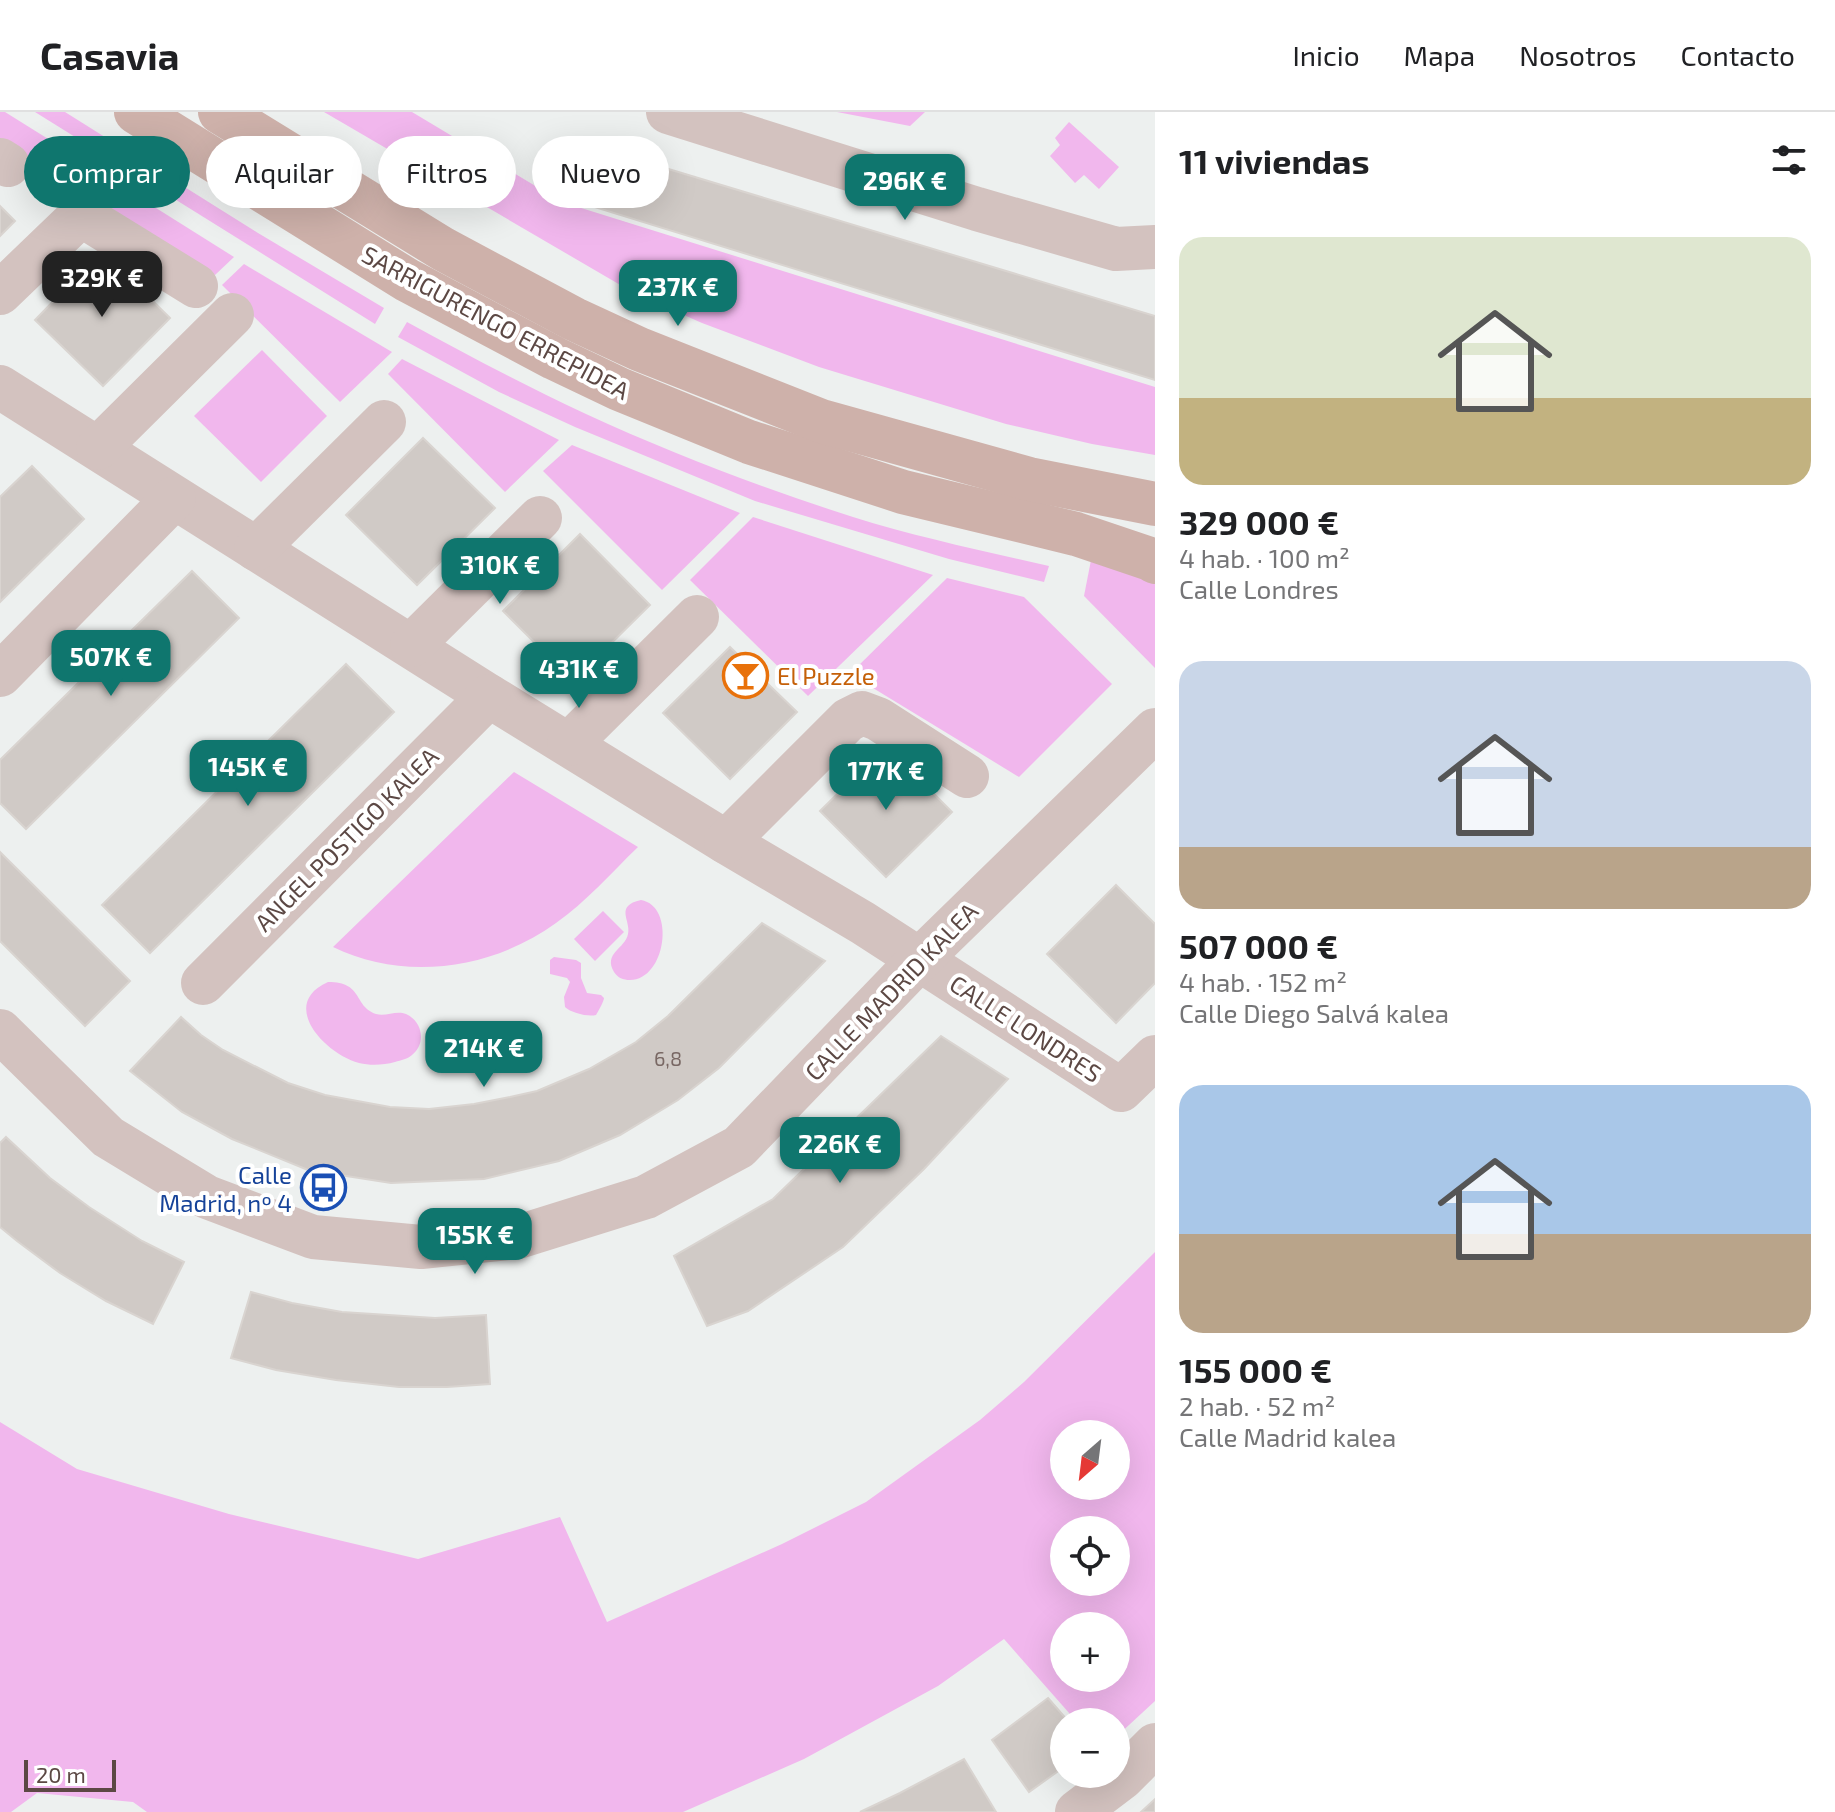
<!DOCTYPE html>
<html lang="es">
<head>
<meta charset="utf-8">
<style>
  body { margin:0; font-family:"Exo 2",sans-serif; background:#f2f2f2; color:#202124; height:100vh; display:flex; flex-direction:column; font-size:30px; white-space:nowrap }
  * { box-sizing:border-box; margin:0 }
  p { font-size:26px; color:#757577 }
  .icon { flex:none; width:44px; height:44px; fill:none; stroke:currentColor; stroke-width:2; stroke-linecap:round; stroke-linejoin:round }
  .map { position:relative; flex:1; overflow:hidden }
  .details { display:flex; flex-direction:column; background:#fff; width:680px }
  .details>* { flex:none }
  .top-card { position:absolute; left:24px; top:24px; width:760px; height:72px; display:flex; gap:16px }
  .needle { width:52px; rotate:208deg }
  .tools { position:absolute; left:1050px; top:1308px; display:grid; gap:16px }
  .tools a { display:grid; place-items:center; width:80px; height:80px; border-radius:50%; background:#fff; box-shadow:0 8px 32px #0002; font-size:40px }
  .scale { position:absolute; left:24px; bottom:20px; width:92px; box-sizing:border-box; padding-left:8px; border:4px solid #5c4844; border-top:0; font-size:22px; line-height:28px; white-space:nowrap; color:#5c4844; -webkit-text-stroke:6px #fff; paint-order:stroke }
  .price { position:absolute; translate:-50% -68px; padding:0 18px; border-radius:16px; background:#0f766e; color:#fff; font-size:26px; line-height:52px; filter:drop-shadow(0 2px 4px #0008) }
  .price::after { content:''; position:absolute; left:50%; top:48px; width:24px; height:18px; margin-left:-12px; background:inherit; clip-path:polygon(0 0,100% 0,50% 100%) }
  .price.selected { background:#222; color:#fff }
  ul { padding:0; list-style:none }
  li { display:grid; align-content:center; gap:16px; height:424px; padding:0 24px }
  li span { display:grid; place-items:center; height:248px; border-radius:24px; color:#555 }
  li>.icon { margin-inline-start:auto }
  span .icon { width:144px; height:144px; fill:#fffc; stroke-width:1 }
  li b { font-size:34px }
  h2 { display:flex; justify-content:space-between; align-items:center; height:96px; padding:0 24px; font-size:34px }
  .chip { padding:0 28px; border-radius:36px; background:#fff; box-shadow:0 8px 32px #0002; font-size:28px; line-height:72px }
  .chip.selected { background:#0f766e; color:#fff }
  header { display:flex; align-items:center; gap:48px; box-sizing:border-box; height:112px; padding:0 40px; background:#fff; border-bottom:2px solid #e0e0e0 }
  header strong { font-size:38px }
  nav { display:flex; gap:44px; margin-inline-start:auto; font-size:28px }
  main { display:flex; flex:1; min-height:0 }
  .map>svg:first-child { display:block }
  .green { fill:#f1b7ed; fill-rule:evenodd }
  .building { fill:#d0cac6; stroke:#d9d4d0; stroke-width:2 }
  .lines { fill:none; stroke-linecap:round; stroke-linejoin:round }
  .minor { stroke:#d3c2bf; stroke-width:44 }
  .major { stroke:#ceb1aa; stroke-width:44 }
  .labels { text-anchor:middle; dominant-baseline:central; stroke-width:8; stroke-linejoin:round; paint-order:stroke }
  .number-label { font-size:20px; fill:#796864 }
  .street-label { font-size:24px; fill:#5c4844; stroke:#fff }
  .food-label { font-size:24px; fill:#c56008; stroke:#fff; text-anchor:start }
  .transit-label { font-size:24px; fill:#164399; stroke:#fff; text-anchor:end }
</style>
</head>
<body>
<header>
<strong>Casavia</strong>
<nav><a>Inicio</a><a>Mapa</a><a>Nosotros</a><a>Contacto</a></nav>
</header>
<main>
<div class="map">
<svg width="1155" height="1700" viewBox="0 0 1155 1700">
  <rect width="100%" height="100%" fill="#edf0ef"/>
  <!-- green -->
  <g class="green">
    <path d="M0 0H5L77 45 57 65 0 30Z"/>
    <path d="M35 0H65L258 121 384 196 375 212Z"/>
    <path d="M324 0H412L562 90 1155 275V343L1092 332 1006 312 819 255 702 211 634 181Z"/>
    <path d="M837 0H925L910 14Z"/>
    <path d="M1069 10 1119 55 1099 77 1084 63 1075 71 1050 44 1060 33 1055 26Z"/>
    <path d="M86 52 234 145 215 163 69 69Z"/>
    <path d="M244 152 392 240 340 290 222 173Z"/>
    <path d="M407 210C466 242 525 274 586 302 673 342 762 376 853 405 917 425 983 439 1049 454L1044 470 949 447 755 389 575 315 499 280 398 225Z"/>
    <path d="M262 238 327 304 261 370 194 304Z"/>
    <path d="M402 247 559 328 505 380 388 262Z"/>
    <path d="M572 333 740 401 662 478 543 359Z"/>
    <path d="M753 405 933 463 808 584 690 468Z"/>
    <path d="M1092 443 1140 463 1155 472V556L1084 484Z"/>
    <path d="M947 466 1024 485 1112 572 1019 665 850 562Z"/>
    <path d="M514 660 638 735C611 761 586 790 556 811 493 857 404 870 333 835Z"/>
    <path d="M641 788C676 794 666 868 630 868 623 868 618 866 614 860 603 841 625 837 628 822 631 808 614 794 641 788Z"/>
    <path d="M603 799 624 820 595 849 574 827Z"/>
    <path d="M554 845 576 848 581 851V866L587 881 601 883 604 886C604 889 598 900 596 903 588 905 571 901 565 895L564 885 570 870 567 866 550 862V848Z"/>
    <path d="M328 870C364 870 353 894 376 902 386 905 396 898 406 902 422 909 427 931 412 943 408 947 401 948 395 950 384 953 371 954 359 951 325 942 278 892 328 870Z"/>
    <path d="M1155 1140V1589L1116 1625V1610H1077L1004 1527 938 1574 804 1647 683 1700H147L133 1690 37 1681 11 1700H0V1310L77 1357 229 1402 418 1447 560 1405 607 1510 782 1432 866 1390 980 1308 1024 1270ZM1064 1322H1116V1374H1064ZM1064 1418H1116V1470H1064ZM1064 1514H1116V1566H1064Z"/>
  </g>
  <!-- building -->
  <g class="building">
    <path d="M589 33 1155 204V268L562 85Z"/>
    <path d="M0 94 15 109 0 124Z"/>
    <path d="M102 139 170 206 103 274 35 208Z"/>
    <path d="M423 326 495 396 417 473 346 403Z"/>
    <path d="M32 354 84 407 0 490V385Z"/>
    <path d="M580 422 650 493 573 569 503 499Z"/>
    <path d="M192 459 239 506 26 717 0 691V648Z"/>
    <path d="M730 535 797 600 730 667 663 601Z"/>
    <path d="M346 552 394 600 150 841 102 793Z"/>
    <path d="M886 634 952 700 886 765 820 699Z"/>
    <path d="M0 740 130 869 85 914 0 829Z"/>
    <path d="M1116 773 1155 812V871L1116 911 1047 842Z"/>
    <path d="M762 811 825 849 719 956 678 988 620 1023 559 1049 484 1067 391 1071 308 1058 232 1027 182 1000 130 959 181 905 201 923 223 938 288 971 325 983 390 995 429 997 474 992 510 985 537 979 589 957 636 930 668 904Z"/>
    <path d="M941 924 1008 967 924 1057 843 1135 748 1199 707 1214 674 1144 773 1087Z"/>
    <path d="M6 1025 50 1066 89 1095 142 1129 184 1150 153 1212 106 1189 60 1161 17 1129 0 1115V1031Z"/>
    <path d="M251 1180 292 1191 342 1200 435 1206 486 1203 490 1272 447 1275H399L336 1268 276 1258 231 1246Z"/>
    <path d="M1048 1586 1069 1610H1064V1655L1029 1680 992 1628Z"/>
    <path d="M964 1647 996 1700H860L900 1681Z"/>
    <path d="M1155 1687V1700H1141Z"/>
  </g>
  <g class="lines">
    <!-- minor -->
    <g class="minor">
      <path d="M668 0 977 97 1116 137 1155 135"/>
      <path d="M0 48 8 53"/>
      <path d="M0 181 81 103 196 174"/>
      <path d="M0 275 489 584 726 730 863 811 1121 978 1155 945"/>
      <path d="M98 336 232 203"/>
      <path d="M256 437 384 310"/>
      <path d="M412 533 540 406"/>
      <path d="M0 563 174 386"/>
      <path d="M569 632 697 505"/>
      <path d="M726 730 848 608 862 601 878 607 967 664"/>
      <path d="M203 871 489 584"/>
      <path d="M0 919 108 1025 207 1085 313 1125 421 1135 518 1125 646 1085 739 1035 919 848 1155 618"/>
      <path d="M1077 1700 1122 1666 1155 1633"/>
    </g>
    <!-- major -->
    <g class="major">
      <path d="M136 0 407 168 554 246 619 277 749 330 903 380 1076 422 1150 447 1155 450"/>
      <path d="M220 0 443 137 574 207 639 237 821 309 1029 367 1155 392"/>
    </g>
  </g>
  <!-- icons -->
  <defs>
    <symbol id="bar-ring" viewBox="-11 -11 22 22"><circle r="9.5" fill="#fff" stroke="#e8710a" stroke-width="1.5"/><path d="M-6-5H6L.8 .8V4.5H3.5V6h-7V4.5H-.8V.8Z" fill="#e8710a"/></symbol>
    <symbol id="bus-ring" viewBox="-11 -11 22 22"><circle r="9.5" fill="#fff" stroke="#1a4fb4" stroke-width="1.5"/><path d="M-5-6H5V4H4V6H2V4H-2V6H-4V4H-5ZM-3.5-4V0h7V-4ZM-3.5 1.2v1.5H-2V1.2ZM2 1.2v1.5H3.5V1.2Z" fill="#1a4fb4"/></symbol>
  </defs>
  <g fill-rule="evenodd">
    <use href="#bar-ring" x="720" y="538" width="51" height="51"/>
    <use href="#bus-ring" x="298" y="1050" width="51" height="51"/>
  </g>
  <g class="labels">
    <!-- number labels -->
    <g class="number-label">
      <text x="668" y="946">6,8</text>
    </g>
    <!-- street labels -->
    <g class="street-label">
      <text transform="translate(496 210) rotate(28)">SARRIGURENGO ERREPIDEA</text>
      <text transform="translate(346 727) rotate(-45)">ANGEL POSTIGO KALEA</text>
      <text transform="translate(891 879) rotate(-46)">CALLE MADRID KALEA</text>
      <text transform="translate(1026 916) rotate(33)">CALLE LONDRES</text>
    </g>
    <!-- food labels -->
    <g class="food-label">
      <text x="777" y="563">El Puzzle</text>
    </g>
    <!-- transit labels -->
    <g class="transit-label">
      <text x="292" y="1062">Calle<tspan x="292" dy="28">Madrid, nº 4</tspan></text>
    </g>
  </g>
</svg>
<div class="tools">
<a><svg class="needle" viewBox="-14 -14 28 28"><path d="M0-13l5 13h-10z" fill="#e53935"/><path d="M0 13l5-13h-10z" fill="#757577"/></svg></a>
<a><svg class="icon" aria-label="locate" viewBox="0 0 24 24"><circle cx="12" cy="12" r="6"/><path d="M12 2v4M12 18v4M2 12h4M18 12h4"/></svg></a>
<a>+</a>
<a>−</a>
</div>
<div class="scale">20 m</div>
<b class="price" style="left:905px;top:110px">296K €</b>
<b class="price selected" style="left:102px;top:207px">329K €</b>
<b class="price" style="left:678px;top:216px">237K €</b>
<b class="price" style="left:500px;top:494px">310K €</b>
<b class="price" style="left:111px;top:586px">507K €</b>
<b class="price" style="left:579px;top:598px">431K €</b>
<b class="price" style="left:248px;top:696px">145K €</b>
<b class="price" style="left:886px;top:700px">177K €</b>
<b class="price" style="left:484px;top:977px">214K €</b>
<b class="price" style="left:840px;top:1073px">226K €</b>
<b class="price" style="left:475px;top:1164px">155K €</b>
<div class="top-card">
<a class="chip selected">Comprar</a>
<a class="chip">Alquilar</a>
<a class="chip">Filtros</a>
<a class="chip">Nuevo</a>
</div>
</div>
<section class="details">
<h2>11 viviendas<svg class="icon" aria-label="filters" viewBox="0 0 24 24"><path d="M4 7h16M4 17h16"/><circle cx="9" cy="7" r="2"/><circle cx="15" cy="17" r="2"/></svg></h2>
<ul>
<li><span style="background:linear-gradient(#dfe7d0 65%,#c2b280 0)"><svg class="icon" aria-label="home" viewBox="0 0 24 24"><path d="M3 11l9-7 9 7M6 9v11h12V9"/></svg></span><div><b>329 000 €</b><p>4 hab. · 100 m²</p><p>Calle Londres</p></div></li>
<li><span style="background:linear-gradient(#c9d6e8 75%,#b9a48a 0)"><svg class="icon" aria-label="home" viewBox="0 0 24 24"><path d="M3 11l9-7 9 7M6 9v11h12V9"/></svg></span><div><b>507 000 €</b><p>4 hab. · 152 m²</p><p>Calle Diego Salvá kalea</p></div></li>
<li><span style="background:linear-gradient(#a9c7e8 60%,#b9a48a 0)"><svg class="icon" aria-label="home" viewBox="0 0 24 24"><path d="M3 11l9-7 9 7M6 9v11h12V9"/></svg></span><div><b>155 000 €</b><p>2 hab. · 52 m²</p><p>Calle Madrid kalea</p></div></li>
</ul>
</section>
</main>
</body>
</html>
